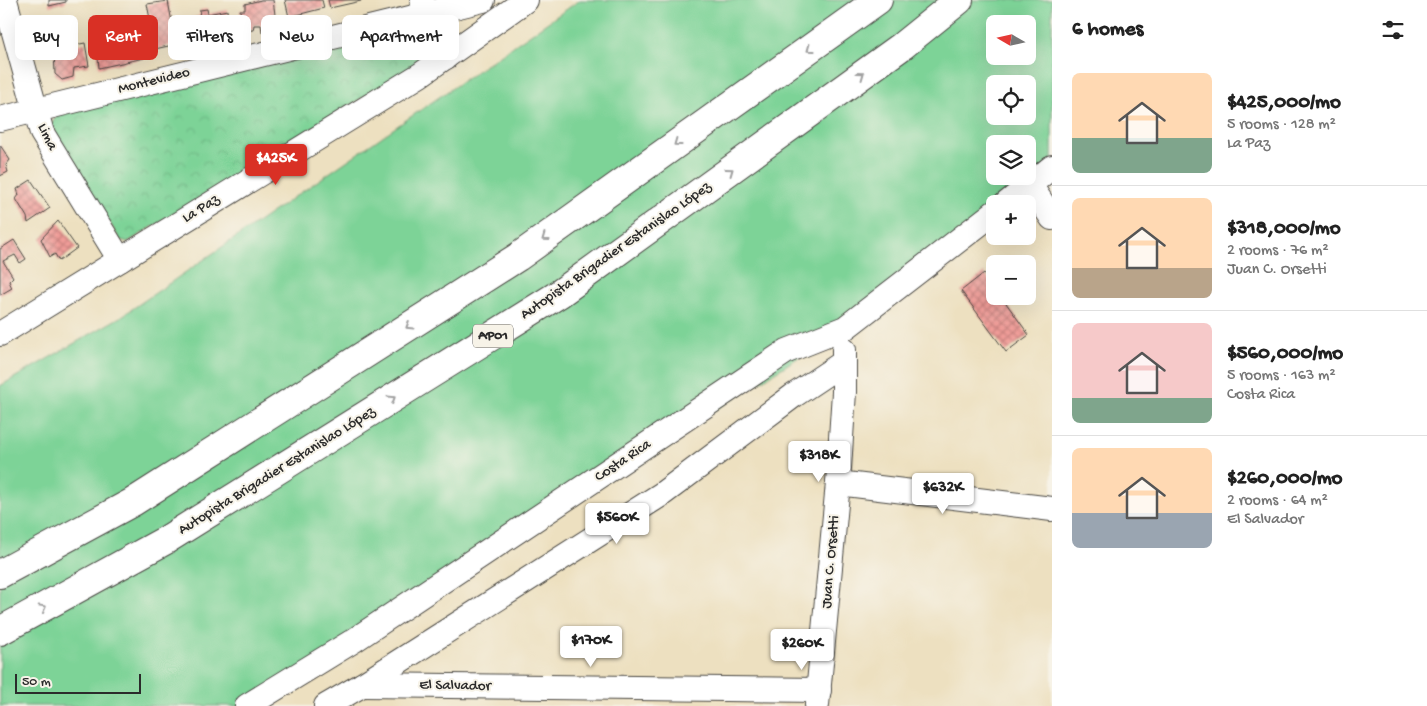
<!DOCTYPE html>
<html lang="en">
<head>
<meta charset="utf-8">
<style>
  body { margin:0; font-family:"Gochi Hand",sans-serif; background:#f2f2f2; color:#222; height:100vh; display:flex; flex-direction:column; font-size:19px; white-space:nowrap }
  * { box-sizing:border-box; margin:0 }
  p { font-size:16px; color:#767676 }
  .icon { flex:none; width:28px; height:28px; fill:none; stroke:currentColor; stroke-width:2; stroke-linecap:round; stroke-linejoin:round }
  .map { position:relative; flex:1; overflow:hidden }
  .side { display:flex; flex-direction:column; background:#fff; width:375px }
  .side>* { flex:none }
  .hud { position:absolute; left:15px; top:15px; width:475px; height:45px; display:flex; gap:10px }
  .needle { width:32px; rotate:279deg }
  .tools { position:absolute; left:986px; top:15px; display:grid; gap:10px }
  .tools a { display:grid; place-items:center; width:50px; height:50px; border-radius:8px; background:#fff; box-shadow:0 5px 20px #0002; font-size:25px }
  .scale { position:absolute; left:15px; bottom:12px; width:126px; box-sizing:border-box; padding-left:5px; border:2px solid #2b2b2b; border-top:0; font-size:14px; line-height:18px; white-space:nowrap; color:#2b2b2b; -webkit-text-stroke:4px #f7f3e8; paint-order:stroke }
  .price { position:absolute; translate:-50% -42px; padding:0 11px; border-radius:5px; background:#fff; color:#222; font-size:16px; line-height:32px; filter:drop-shadow(0 1px 2px #0008) }
  .price::after { content:''; position:absolute; left:50%; top:30px; width:15px; height:11px; margin-left:-8px; background:inherit; clip-path:polygon(0 0,100% 0,50% 100%) }
  .price.on { background:#d93025; color:#fff }
  ul { padding:0; list-style:none }
  li { display:flex; align-items:center; gap:15px; height:125px; padding:0 20px }
  li+li { border-top:1px solid #e0e0e0 }
  li span { display:grid; place-items:center; flex:none; width:140px; height:100px; border-radius:8px; color:#555 }
  li>.icon { margin-inline-start:auto }
  span .icon { width:60px; height:60px; fill:#fffc; stroke-width:1 }
  li b { font-size:21px }
  h2 { display:flex; justify-content:space-between; align-items:center; height:60px; padding:0 20px; font-size:21px }
  .pill { padding:0 18px; border-radius:8px; background:#fff; box-shadow:0 5px 20px #0002; font-size:18px; line-height:45px }
  .pill.on { background:#d93025; color:#fff }
  main { display:flex; flex:1; min-height:0 }
  .map>svg:first-child { display:block }
  .green { fill:#7dd397; stroke:#547f61; fill-rule:evenodd }
  .park { fill:url(#park-crowns); stroke:#547f61 }
  .building { fill:url(#building-cross-hatch) }
  .lines { fill:none; stroke-linecap:round; stroke-linejoin:round }
  .minor-casing { stroke:#484641; stroke-width:26 }
  .highway-casing { stroke:#484641; stroke-width:30 }
  .minor { stroke:#fff; stroke-width:24 }
  .highway { stroke:#fff; stroke-width:28 }
  .oneway { stroke:#a0a0a0 }
  .labels { text-anchor:middle; dominant-baseline:central; stroke-width:4; stroke-linejoin:round; paint-order:stroke }
  .shield { fill:#f7f3e8; stroke:#686764; stroke-width:1 }
  .shield-label { font-size:14px; font-weight:bold; fill:#2b2b2b }
  .street-label { font-size:15px; fill:#2b2b2b; stroke:#f7f3e8 }
</style>
</head>
<body>
<main>
<div class="map">
<svg width="1052" height="706" viewBox="0 0 1052 706">
  <defs>
    <pattern id="park-crowns" width="20" height="18" patternUnits="userSpaceOnUse" patternTransform="scale(1.25)"><rect width="20" height="18" fill="#7dd397"/><path d="M2 6a3 3 0 1 1 6 0M12 15a3 3 0 1 1 6 0" fill="none" stroke="#6cb582"/></pattern>
    <pattern id="building-cross-hatch" width="8" height="8" patternUnits="userSpaceOnUse" patternTransform="scale(1.25)"><rect width="8" height="8" fill="#ef9b97"/><path d="M0 0l8 8M0 8l8-8" fill="none" stroke="#c27f7b"/></pattern>
  </defs>
  <rect width="100%" height="100%" fill="#f7f3e8"/>
  <filter id="ink" filterUnits="userSpaceOnUse"><feTurbulence type="fractalNoise" baseFrequency=".02" numOctaves="2"/><feDisplacementMap in="SourceGraphic" scale="10" xChannelSelector="R" yChannelSelector="G"/><feConvolveMatrix kernelMatrix="1 2 1 2 8 2 1 2 1" color-interpolation-filters="sRGB"/></filter>
  <filter id="wash" filterUnits="userSpaceOnUse"><feTurbulence type="fractalNoise" baseFrequency=".0096" numOctaves="4" result="noise"/><feDisplacementMap in="SourceGraphic" scale="20" xChannelSelector="R" yChannelSelector="G"/><feGaussianBlur stdDeviation="1.12" result="paint"/><feColorMatrix in="noise" values="0 0 0 0 0 0 0 0 0 0 0 0 0 0 0 0 0 1.4 0 .05"/><feComposite in="paint" operator="in"/></filter>
  <g filter="url(#wash)">
    <rect width="100%" height="100%" fill="#ede0c0"/>
    <!-- green -->
    <path class="green" d="M580 0H1052V167L845 328 247 706H0V386L122 316ZM995 24H1028V56H995ZM995 84H1028V116H995ZM995 144H1028V176H995Z"/>
    <!-- park -->
    <path class="park" d="M413 28 424 36C427 46 428 53 422 61L128 242 120 240 51 125 57 115Z"/>
    <g id="blocks">
      <!-- building -->
      <g class="building">
        <path d="M49 0H66V2L49 6Z"/>
        <path d="M261 0H273L277 29 262 32 261 25H254L253 30 244 31 242 28 240 10H245V4Z"/>
        <path d="M285 0H322L324 8 289 17Z"/>
        <path d="M328 0H361V1L330 8Z"/>
        <path d="M168 1 173 28H180L183 48 174 50 173 45 155 49 157 55 148 56 141 32 152 29 147 4Z"/>
        <path d="M207 9 208 14 227 10 229 34 219 38 218 34 201 41 199 47H192L185 19 199 16 200 10Z"/>
        <path d="M121 34 124 37 137 34 144 58 99 68 97 48 105 46 106 39Z"/>
        <path d="M85 43 89 66 74 68 73 77 62 80 55 74 54 49Z"/>
        <path d="M0 145 10 160 6 165 8 172 0 176Z"/>
        <path d="M31 180 50 208 28 223 27 217 16 199 19 195 17 189Z"/>
        <path d="M58 221 77 248 59 261 55 254 50 257 41 239Z"/>
        <path d="M14 240 26 259 20 263 15 255 3 261 13 277 9 281 12 288 0 295V249Z"/>
        <path d="M984 273 995 288V296H1001L1029 335 1006 352 961 291Z"/>
      </g>
    </g>
  </g>
  <g filter="url(#ink)">
    <use href="#blocks" fill-opacity="0" stroke="#484641" stroke-width="1"/>
    <g class="lines">
      <defs>
        <g id="minor">
          <path d="M5 0 42 133 120 260"/>
          <path d="M422 0 426 14 446 57"/>
          <path d="M0 119 483 0"/>
          <path d="M1030 185 1052 218"/>
          <path d="M1006 204 1052 167"/>
          <path d="M0 334 420 75 526 0"/>
          <path d="M838 483 1052 509"/>
          <path d="M362 685 819 690"/>
          <path d="M817 705 838 483 844 392V350"/>
          <path d="M247 706 353 641 787 351 845 328 995 212"/>
          <path d="M326 706 362 685 662 494 793 396 844 362"/>
        </g>
        <g id="highway">
          <path d="M0 574 133 502 518 257 878 0"/>
          <path d="M0 631 166 540 559 294 902 46 959 0"/>
        </g>
      </defs>
      <!-- minor casing -->
      <use href="#minor" class="minor-casing"/>
      <!-- highway casing -->
      <use href="#highway" class="highway-casing"/>
      <!-- minor -->
      <use href="#minor" class="minor"/>
      <!-- highway -->
      <use href="#highway" class="highway"/>
    </g>
    <!-- one-way arrows -->
    <defs><path id="oneway-chevron" d="M-2-3.5L2.5 0L-2 3.5" fill="none" stroke-width="1.6" stroke-linecap="round" stroke-linejoin="round" transform="scale(1.25)"/></defs>
    <g class="oneway">
      <use href="#oneway-chevron" transform="translate(810 49) rotate(144)"/>
      <use href="#oneway-chevron" transform="translate(861 75) rotate(-36)"/>
      <use href="#oneway-chevron" transform="translate(677 143) rotate(144)"/>
      <use href="#oneway-chevron" transform="translate(730 171) rotate(-36)"/>
      <use href="#oneway-chevron" transform="translate(545 238) rotate(144)"/>
      <use href="#oneway-chevron" transform="translate(409 326) rotate(148)"/>
      <use href="#oneway-chevron" transform="translate(392 399) rotate(-32)"/>
      <use href="#oneway-chevron" transform="translate(43 608) rotate(-29)"/>
    </g>
  </g>
  <g class="labels">
    <!-- shield labels -->
    <rect class="shield" x="473" y="324.5" width="40" height="23" rx="4"/>
    <g class="shield-label">
      <text x="493" y="336">AP01</text>
    </g>
    <!-- street labels -->
    <g class="street-label">
      <text transform="translate(154 81) rotate(-14)">Montevideo</text>
      <text transform="translate(47 137) rotate(64)">Lima</text>
      <text transform="translate(201 209) rotate(-32)">La Paz</text>
      <text transform="translate(616 251) rotate(-35)">Autopista Brigadier Estanislao López</text>
      <text transform="translate(623 461) rotate(-34)">Costa Rica</text>
      <text transform="translate(277 471) rotate(-32)">Autopista Brigadier Estanislao López</text>
      <text transform="translate(831 562) rotate(-85)">Juan C. Orsetti</text>
      <text transform="translate(455 686) rotate(1)">El Salvador</text>
    </g>
  </g>
</svg>
<div class="tools">
<a><svg class="needle" viewBox="-14 -14 28 28"><path d="M0-13l5 13h-10z" fill="#e53935"/><path d="M0 13l5-13h-10z" fill="#767676"/></svg></a>
<a><svg class="icon" aria-label="locate" viewBox="0 0 24 24"><circle cx="12" cy="12" r="6"/><path d="M12 2v4M12 18v4M2 12h4M18 12h4"/></svg></a>
<a><svg class="icon" aria-label="layers" viewBox="0 0 24 24"><path d="M12 4l9 5-9 5-9-5zM3 14l9 5 9-5"/></svg></a>
<a>+</a>
<a>−</a>
</div>
<div class="scale">50 m</div>
<b class="price on" style="left:276px;top:186px">$425K</b>
<b class="price" style="left:819px;top:483px">$318K</b>
<b class="price" style="left:943px;top:515px">$632K</b>
<b class="price" style="left:617px;top:545px">$560K</b>
<b class="price" style="left:591px;top:668px">$170K</b>
<b class="price" style="left:802px;top:671px">$260K</b>
<div class="hud">
<a class="pill">Buy</a>
<a class="pill on">Rent</a>
<a class="pill">Filters</a>
<a class="pill">New</a>
<a class="pill">Apartment</a>
</div>
</div>
<section class="side">
<h2>6 homes<svg class="icon" aria-label="filters" viewBox="0 0 24 24"><path d="M4 7h16M4 17h16"/><circle cx="9" cy="7" r="2"/><circle cx="15" cy="17" r="2"/></svg></h2>
<ul>
<li><span style="background:linear-gradient(#ffd9b3 65%,#7fa58c 0)"><svg class="icon" aria-label="home" viewBox="0 0 24 24"><path d="M3 11l9-7 9 7M6 9v11h12V9"/></svg></span><div><b>$425,000/mo</b><p>5 rooms · 128 m²</p><p>La Paz</p></div></li>
<li><span style="background:linear-gradient(#ffd9b3 70%,#b9a48a 0)"><svg class="icon" aria-label="home" viewBox="0 0 24 24"><path d="M3 11l9-7 9 7M6 9v11h12V9"/></svg></span><div><b>$318,000/mo</b><p>2 rooms · 76 m²</p><p>Juan C. Orsetti</p></div></li>
<li><span style="background:linear-gradient(#f6c9c9 75%,#7fa58c 0)"><svg class="icon" aria-label="home" viewBox="0 0 24 24"><path d="M3 11l9-7 9 7M6 9v11h12V9"/></svg></span><div><b>$560,000/mo</b><p>5 rooms · 163 m²</p><p>Costa Rica</p></div></li>
<li><span style="background:linear-gradient(#ffd9b3 65%,#9aa5b1 0)"><svg class="icon" aria-label="home" viewBox="0 0 24 24"><path d="M3 11l9-7 9 7M6 9v11h12V9"/></svg></span><div><b>$260,000/mo</b><p>2 rooms · 64 m²</p><p>El Salvador</p></div></li>
</ul>
</section>
</main>
</body>
</html>
